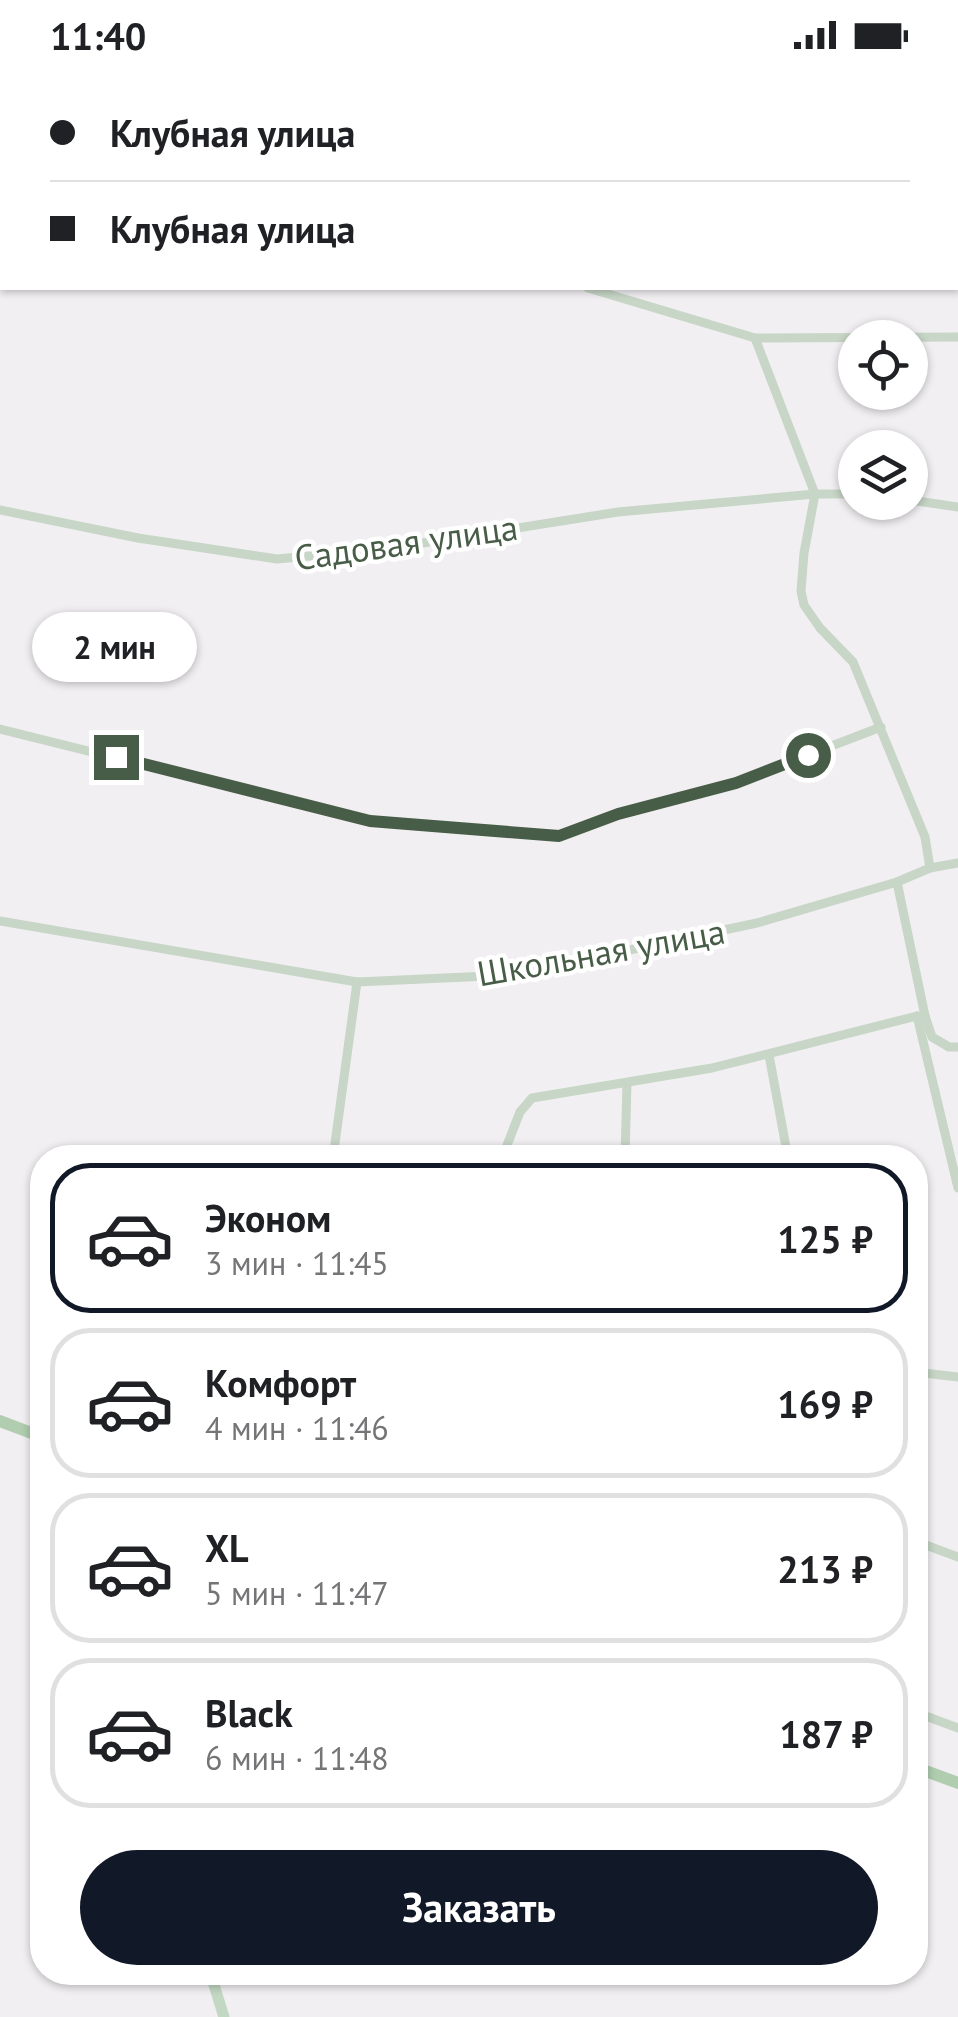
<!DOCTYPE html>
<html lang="ru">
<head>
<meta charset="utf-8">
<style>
  :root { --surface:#fff; --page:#f6f6f6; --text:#202124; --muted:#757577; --line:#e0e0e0; --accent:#111827 }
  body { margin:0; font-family:"PT Sans",sans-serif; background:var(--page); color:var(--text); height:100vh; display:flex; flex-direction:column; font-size:38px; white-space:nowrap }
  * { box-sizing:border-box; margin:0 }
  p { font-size:32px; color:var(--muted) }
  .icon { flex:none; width:55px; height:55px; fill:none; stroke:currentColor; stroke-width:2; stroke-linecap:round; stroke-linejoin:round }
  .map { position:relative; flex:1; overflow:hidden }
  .sheet { position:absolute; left:30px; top:1075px; width:898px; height:840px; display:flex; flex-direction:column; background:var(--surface); border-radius:40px; box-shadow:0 2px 8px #0004 }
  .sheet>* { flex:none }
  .hud { position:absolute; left:0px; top:0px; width:960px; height:220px; box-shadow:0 2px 8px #0004; display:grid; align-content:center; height:220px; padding:0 50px; background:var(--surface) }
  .controls { position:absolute; left:838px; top:250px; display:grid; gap:20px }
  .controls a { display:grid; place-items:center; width:90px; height:90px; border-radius:50%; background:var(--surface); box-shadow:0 2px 8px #0004; font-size:50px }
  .end { position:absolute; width:45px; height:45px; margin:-22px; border:12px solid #485d47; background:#fff; box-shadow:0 0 0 5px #fff }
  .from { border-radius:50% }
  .bubble { position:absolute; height:70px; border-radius:35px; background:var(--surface); box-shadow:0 2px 8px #0004; font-size:32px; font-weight:800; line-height:70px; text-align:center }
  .hud b { display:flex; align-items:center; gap:35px; height:95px; font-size:38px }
  .hud b+b { border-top:2px solid var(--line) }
  .hud i { width:25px; height:25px; background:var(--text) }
  ul { padding:18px 0 0; list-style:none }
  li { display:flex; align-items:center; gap:30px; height:150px; margin:0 20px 15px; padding:0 30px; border:5px solid var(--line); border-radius:40px }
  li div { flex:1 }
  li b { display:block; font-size:38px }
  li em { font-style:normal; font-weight:800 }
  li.active { border-color:var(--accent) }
  li>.icon { width:90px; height:90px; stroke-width:1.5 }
  .button { display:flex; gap:20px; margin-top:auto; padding:20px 50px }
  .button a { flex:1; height:115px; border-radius:60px; background:var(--accent); color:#fff; font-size:40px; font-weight:800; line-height:115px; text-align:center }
  .status { display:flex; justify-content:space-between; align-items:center; height:70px; padding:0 50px; background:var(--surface); direction:ltr }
  .status svg { height:28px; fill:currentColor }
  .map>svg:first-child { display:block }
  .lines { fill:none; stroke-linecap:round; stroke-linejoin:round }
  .river { stroke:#a9ec8c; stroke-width:15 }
  .street { stroke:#c7d6c6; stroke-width:9 }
  .secondary { stroke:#c2d8c2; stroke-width:11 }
  .primary { stroke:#b0ceaf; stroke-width:12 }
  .route { stroke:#485d47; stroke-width:12 }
  .labels { text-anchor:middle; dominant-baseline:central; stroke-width:9; stroke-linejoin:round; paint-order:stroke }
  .street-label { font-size:35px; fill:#485d47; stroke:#fff }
</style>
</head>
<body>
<div class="status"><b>11:40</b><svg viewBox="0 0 49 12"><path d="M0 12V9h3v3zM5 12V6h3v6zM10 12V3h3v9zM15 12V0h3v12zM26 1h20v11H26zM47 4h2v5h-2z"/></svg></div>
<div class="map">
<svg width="958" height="1947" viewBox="0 0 958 1947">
  <rect width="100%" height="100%" fill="#f1eff2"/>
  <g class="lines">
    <g class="river">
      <path d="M304 0V2"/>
      <path d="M542 2H568"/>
      <path d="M642 2H648"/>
      <path d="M958 64V65"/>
    </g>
    <g class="street">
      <path d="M736 0 739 2"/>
      <path d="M825 2 826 0"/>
      <path d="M0 135 2 136"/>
      <path d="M588 218 755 268 958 267"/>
      <path d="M755 268 815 424 804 483 801 521 804 535 820 558 853 592 925 767 930 798"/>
      <path d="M910 430 958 437"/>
      <path d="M0 440 138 468 277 489 385 479 618 442 815 424H855"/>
      <path d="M0 659 369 751 559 765 618 744 735 713 881 657"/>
      <path d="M897 812 925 946"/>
      <path d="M0 851 357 912 511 905 757 853 897 812 930 798 958 793"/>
      <path d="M917 946 958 1118"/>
      <path d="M920 946H925L932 967 949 977H958"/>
      <path d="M769 985 788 1088"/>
      <path d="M333 1088 357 912"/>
      <path d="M502 1088 520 1042 532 1028 712 998 917 946"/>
      <path d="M625 1088 627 1013"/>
      <path d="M915 1302 958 1307"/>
      <path d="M915 1471 958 1487"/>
      <path d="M915 1642 958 1658"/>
    </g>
    <path class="secondary" d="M210 1902 224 1947"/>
    <g class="primary">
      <path d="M0 1351 42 1367"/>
      <path d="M915 1697 958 1713"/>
    </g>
  </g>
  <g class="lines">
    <path class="route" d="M116 687 370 751 559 766 618 744 736 713 808 685"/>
  </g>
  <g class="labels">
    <g class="street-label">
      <text transform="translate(406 472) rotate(-8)">Садовая улица</text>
      <text transform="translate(601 882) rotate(-10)">Школьная улица</text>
    </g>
  </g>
</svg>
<div class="controls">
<a><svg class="icon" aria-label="locate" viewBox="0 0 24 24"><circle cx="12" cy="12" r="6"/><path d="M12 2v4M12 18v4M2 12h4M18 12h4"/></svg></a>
<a><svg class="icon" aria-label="layers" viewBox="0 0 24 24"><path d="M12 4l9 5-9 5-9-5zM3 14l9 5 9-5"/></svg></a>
</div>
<i class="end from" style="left:808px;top:685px"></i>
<i class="end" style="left:116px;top:687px"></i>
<div class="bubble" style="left:32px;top:542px;width:165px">2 мин</div>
<div class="hud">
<b><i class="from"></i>Клубная улица</b>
<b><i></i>Клубная улица</b>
</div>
<section class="sheet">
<ul>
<li class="active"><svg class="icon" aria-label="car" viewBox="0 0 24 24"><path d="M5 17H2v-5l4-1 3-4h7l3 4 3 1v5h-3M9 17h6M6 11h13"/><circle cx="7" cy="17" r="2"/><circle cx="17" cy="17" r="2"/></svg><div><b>Эконом</b><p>3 мин · 11:45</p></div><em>125 ₽</em></li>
<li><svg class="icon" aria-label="car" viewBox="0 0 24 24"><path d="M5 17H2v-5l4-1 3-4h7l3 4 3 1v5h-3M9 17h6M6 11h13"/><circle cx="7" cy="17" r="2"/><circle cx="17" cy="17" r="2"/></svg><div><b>Комфорт</b><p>4 мин · 11:46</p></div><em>169 ₽</em></li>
<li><svg class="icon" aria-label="car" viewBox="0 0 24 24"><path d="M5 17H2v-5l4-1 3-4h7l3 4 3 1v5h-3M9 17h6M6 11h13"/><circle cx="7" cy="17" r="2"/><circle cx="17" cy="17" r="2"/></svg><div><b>XL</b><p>5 мин · 11:47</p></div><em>213 ₽</em></li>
<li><svg class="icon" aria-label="car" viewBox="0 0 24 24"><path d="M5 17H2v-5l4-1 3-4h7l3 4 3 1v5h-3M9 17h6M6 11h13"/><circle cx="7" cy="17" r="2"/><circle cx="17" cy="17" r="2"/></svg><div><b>Black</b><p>6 мин · 11:48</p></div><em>187 ₽</em></li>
</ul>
<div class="button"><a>Заказать</a></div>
</section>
</div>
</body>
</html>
